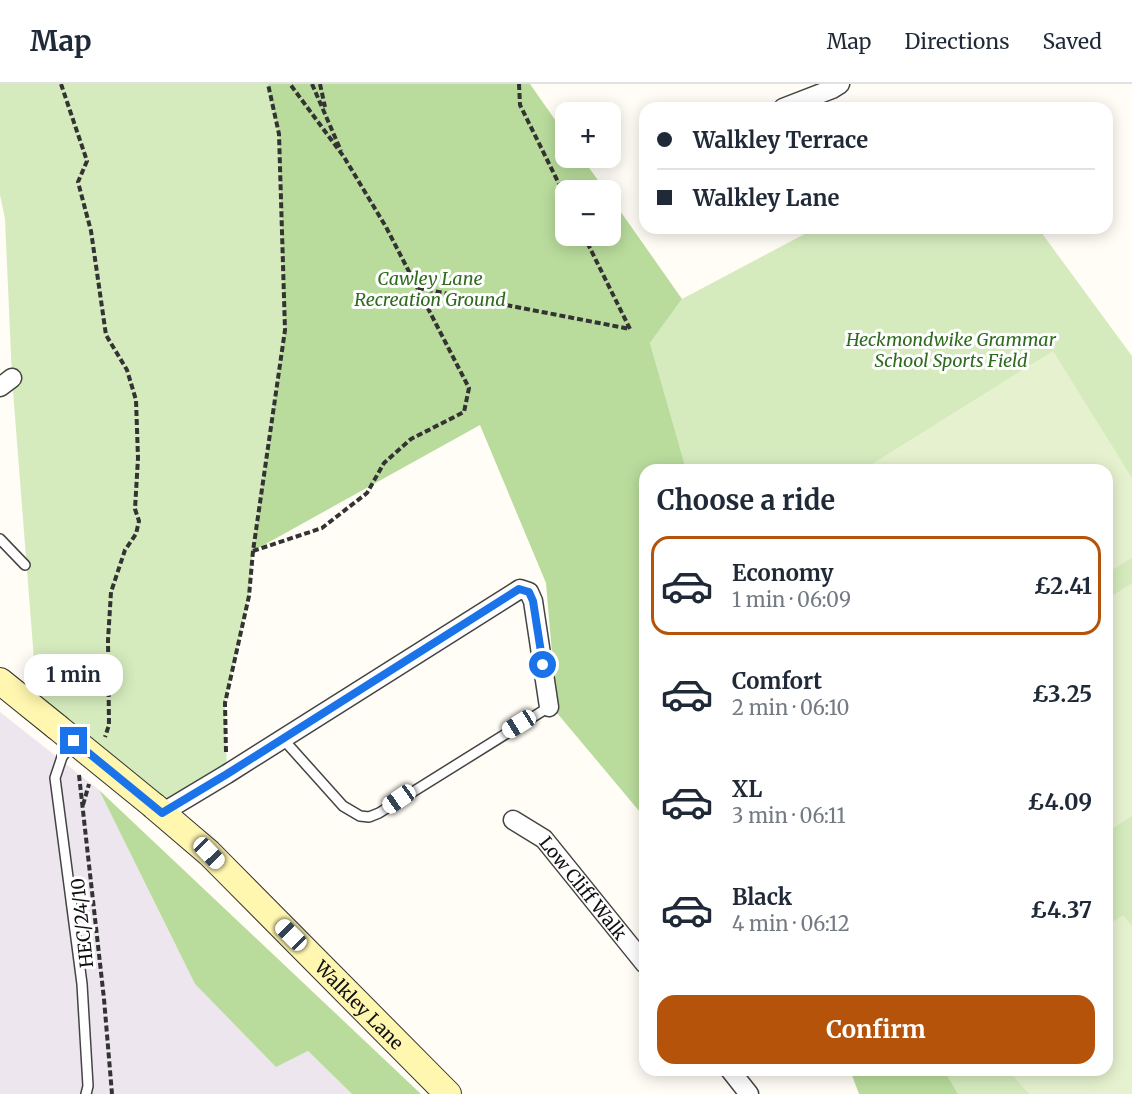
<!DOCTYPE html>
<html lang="en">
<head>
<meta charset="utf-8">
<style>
  :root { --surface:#fff; --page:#f6f6f7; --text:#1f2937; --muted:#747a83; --line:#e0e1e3; --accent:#b45309 }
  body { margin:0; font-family:Merriweather,serif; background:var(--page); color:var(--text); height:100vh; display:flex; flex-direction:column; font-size:22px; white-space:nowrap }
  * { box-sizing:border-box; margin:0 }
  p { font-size:20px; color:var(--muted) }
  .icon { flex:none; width:33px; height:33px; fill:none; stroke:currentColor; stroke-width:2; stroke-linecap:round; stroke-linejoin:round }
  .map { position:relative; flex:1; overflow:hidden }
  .side { position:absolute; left:639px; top:380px; width:474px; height:612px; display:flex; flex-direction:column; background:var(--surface); border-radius:18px; box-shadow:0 3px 15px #0003 }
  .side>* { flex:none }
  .top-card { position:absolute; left:639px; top:18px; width:474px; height:132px; border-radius:18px; box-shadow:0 3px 15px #0003; display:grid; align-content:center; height:132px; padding:0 18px; background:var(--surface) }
  .controls { position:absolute; left:555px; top:18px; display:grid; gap:12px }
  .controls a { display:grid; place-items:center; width:66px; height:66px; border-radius:12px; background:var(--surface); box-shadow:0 3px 15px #0003; font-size:30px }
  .end { position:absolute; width:27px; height:27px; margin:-14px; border:8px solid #1a73e8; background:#fff; box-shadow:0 0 0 3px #fff }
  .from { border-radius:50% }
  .bubble { position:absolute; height:42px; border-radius:18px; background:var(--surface); box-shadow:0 3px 15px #0003; font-size:20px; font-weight:700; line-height:42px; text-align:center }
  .car { position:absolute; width:18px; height:36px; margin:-18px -9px; border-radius:8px; box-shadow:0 0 4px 2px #0007; background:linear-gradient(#fff 24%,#345 0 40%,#fff 0 76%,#345 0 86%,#fff 0) }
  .top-card b { display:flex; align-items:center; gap:21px; height:57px; font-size:22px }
  .top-card b+b { border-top:2px solid var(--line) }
  .top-card i { width:15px; height:15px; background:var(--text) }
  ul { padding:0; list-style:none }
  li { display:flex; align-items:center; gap:18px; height:99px; margin:0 12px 9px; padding:0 6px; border:3px solid transparent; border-radius:18px }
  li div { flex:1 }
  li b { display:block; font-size:22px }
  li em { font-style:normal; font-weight:700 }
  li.current { border-color:var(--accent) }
  li>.icon { width:54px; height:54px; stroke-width:1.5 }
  h2 { padding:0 18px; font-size:27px; line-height:72px }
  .button { display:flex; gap:12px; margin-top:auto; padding:12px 18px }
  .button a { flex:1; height:69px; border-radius:18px; background:var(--accent); color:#fff; font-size:24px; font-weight:700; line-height:69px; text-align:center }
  header { display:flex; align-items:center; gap:36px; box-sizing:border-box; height:84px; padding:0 30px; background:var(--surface); border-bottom:2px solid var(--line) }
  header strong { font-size:28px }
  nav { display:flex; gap:33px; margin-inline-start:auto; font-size:21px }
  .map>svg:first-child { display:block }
  .industrial { fill:#eee6ef }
  .green { fill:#d5ebbd }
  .forest { fill:#b9dc9c }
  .pitch { fill:#e6f2cf }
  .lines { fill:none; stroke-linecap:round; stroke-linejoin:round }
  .lane-casing { stroke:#444; stroke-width:12 }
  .street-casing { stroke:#444; stroke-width:21 }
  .secondary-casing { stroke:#333; stroke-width:28 }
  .path { stroke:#333; stroke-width:4; stroke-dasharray:6 3; stroke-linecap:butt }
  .lane { stroke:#fff; stroke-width:9 }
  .street { stroke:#fff; stroke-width:18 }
  .secondary { stroke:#fff6b0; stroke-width:26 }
  .secondary-bridge-casing { stroke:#333; stroke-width:28; stroke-linecap:butt }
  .secondary-bridge { stroke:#fff6b0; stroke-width:26 }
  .route { stroke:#1a73e8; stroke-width:8 }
  .labels { text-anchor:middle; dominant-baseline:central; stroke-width:6; stroke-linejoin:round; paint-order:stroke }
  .park-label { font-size:18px; font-style:italic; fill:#2f6b1f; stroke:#fff }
  .street-label { font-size:18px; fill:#111; stroke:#fff }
</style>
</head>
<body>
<header>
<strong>Map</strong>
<nav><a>Map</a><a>Directions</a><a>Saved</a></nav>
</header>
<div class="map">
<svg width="1132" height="1010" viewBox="0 0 1132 1010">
  <rect width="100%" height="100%" fill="#fffdf5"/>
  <path class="industrial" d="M0 628 99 706 195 900 276 982 308 967 352 1010H0Z"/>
  <g class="green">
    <path d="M0 0H268L279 50 285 246 253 467 249 512 225 619 227 690 162 729 38 627 12 294 5 135 0 111Z"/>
    <path d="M816 144H1038L1132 272V1010H958L944 986H1107V386L686 385 650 259 682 215Z"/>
  </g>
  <g class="forest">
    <path d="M268 0H530L565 50 566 74H582L605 106H566V152H610L611 114 682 215 650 259 686 385 645 386V734L557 629 546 499 480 341 253 467 285 246 279 50Z"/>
    <path d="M99 706 421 1010H352L308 967 276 983 195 900Z"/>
    <path d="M850 986H944L958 1010H859Z"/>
  </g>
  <g class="pitch">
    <path d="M1053 267 1132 394V474L1107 489V386L864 385Z"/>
    <path d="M1132 499V732L1107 748V515Z"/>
    <path d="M1123 831 1132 842V1010H1029L1008 986H1107V842Z"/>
  </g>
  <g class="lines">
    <g class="lane-casing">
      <g id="lane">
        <path d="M0 455 25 481"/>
        <path d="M283 655 343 722 360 732 369 733 379 729 549 623"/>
        <path d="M73 659 62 673 55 694 82 900 88 1002 86 1010"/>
      </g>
    </g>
    <g class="street-casing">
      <g id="street">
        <path d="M783 24 832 5 840 0"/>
        <path d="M0 303 12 294"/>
        <path d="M162 729 227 690 520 505 529 508 533 517 549 623"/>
        <path id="s1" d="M513 736 544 755 645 880"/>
        <path d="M730 986 749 1010"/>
      </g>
    </g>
    <g class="secondary-casing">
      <g id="secondary">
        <path d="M0 597 57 643"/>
        <path id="s2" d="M154 722 209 769 448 1010"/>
      </g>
    </g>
    <g class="path">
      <path d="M61 0 87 77 78 98 91 147 106 251 127 286 136 316 138 374 135 425 139 437 136 450 125 466 111 508 108 556 109 641 105 653"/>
      <path d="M312 0 341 67"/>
      <path d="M320 0 325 23"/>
      <path d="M519 0 520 21 566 114"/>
      <path d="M418 204 630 245 584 152"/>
      <path d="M253 467 322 444 367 409 384 379 411 355 464 328 469 304 386 143 344 73 290 0"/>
      <path d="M226 668 225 619 249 512 253 467 285 246 279 50 268 0"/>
      <path d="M79 691 104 915 112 1010"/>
      <path d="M83 721 89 700"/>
    </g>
    <use href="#lane" class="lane"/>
    <use href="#street" class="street"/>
    <use href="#secondary" class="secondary"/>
    <g class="secondary-bridge-casing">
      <path id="secondary-bridge" d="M57 643 154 722"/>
    </g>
    <use href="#secondary-bridge" class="secondary-bridge"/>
  </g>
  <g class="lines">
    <path class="route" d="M74 657 162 729 227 690 519 505 529 508 533 517 543 581"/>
  </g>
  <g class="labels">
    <g class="park-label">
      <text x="430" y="194">Cawley Lane<tspan x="430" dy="21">Recreation Ground</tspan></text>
      <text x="951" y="255">Heckmondwike Grammar<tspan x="951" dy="21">School Sports Field</tspan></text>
    </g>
    <g class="street-label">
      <text stroke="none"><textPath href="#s1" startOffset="99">Low Cliff Walk</textPath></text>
      <text transform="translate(82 839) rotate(-96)">HEC/24/10</text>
      <text stroke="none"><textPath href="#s2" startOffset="286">Walkley Lane</textPath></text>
    </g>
  </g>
</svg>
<div class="controls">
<a>+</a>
<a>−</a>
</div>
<i class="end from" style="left:543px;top:581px"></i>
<i class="end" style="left:74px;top:657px"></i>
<div class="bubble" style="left:24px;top:570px;width:99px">1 min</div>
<i class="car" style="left:519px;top:640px;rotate:238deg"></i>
<i class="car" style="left:399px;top:715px;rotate:235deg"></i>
<i class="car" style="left:209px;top:769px;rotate:136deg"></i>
<i class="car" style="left:291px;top:851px;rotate:315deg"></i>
<div class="top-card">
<b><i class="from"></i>Walkley Terrace</b>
<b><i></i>Walkley Lane</b>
</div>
<section class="side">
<h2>Choose a ride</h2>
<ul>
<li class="current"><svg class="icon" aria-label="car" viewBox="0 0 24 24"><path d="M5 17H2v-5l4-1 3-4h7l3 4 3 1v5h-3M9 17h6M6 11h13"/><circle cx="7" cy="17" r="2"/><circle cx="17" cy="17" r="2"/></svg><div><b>Economy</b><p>1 min · 06:09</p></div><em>£2.41</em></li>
<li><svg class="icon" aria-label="car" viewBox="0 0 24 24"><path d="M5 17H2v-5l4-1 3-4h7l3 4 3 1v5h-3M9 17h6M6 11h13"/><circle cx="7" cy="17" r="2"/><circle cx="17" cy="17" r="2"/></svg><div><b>Comfort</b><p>2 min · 06:10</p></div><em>£3.25</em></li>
<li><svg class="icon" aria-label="car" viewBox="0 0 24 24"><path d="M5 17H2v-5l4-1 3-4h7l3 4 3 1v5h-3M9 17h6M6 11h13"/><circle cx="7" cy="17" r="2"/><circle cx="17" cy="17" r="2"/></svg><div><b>XL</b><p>3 min · 06:11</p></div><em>£4.09</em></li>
<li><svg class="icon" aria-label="car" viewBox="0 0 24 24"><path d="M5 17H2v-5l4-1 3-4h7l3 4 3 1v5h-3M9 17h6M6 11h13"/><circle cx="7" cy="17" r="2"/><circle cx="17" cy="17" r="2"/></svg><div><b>Black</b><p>4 min · 06:12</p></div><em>£4.37</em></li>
</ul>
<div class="button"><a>Confirm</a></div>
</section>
</div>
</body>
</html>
